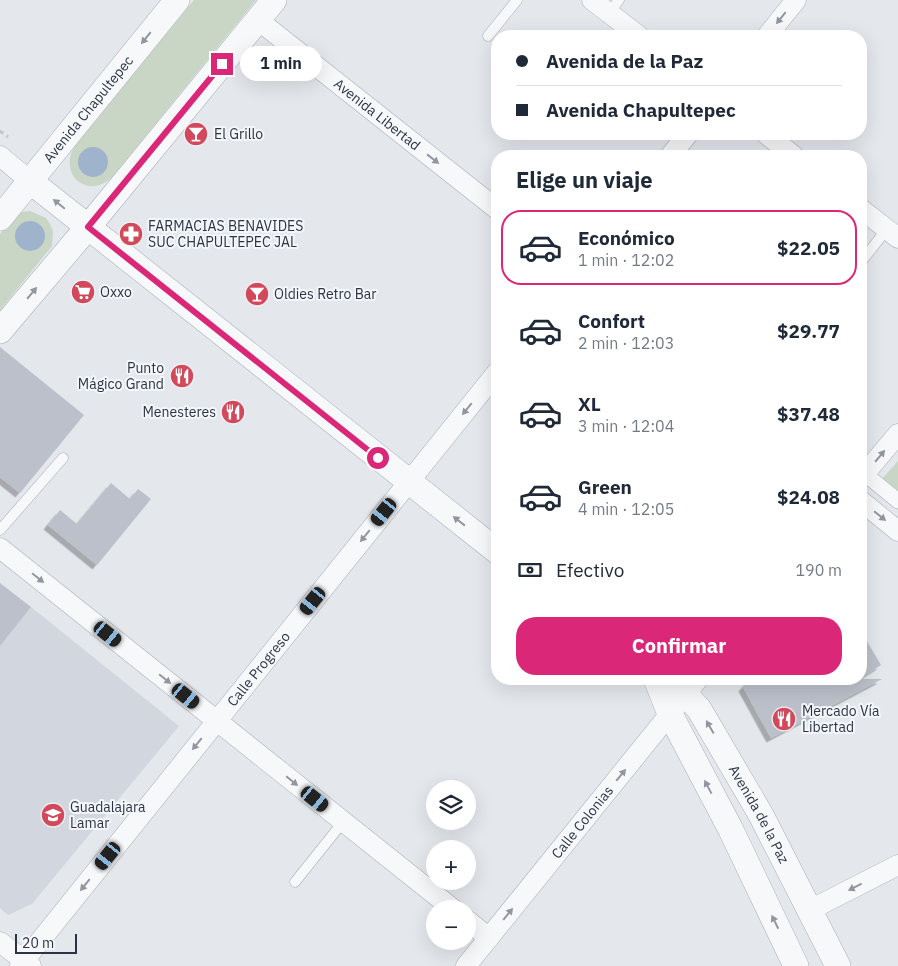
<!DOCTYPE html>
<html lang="es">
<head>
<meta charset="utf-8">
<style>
  :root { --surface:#fff; --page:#f6f6f7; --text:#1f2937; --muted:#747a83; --line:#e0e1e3; --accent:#db2777 }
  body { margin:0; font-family:"IBM Plex Sans",sans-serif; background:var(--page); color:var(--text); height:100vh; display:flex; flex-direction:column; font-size:19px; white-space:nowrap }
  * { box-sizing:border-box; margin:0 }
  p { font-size:16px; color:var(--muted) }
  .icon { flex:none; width:28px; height:28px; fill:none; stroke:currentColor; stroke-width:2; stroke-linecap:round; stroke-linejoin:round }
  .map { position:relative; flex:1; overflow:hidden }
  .drawer { position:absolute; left:491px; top:150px; width:376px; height:535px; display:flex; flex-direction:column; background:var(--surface); border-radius:20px; box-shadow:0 5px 20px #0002 }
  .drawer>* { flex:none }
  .guide { position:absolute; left:491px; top:30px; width:376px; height:110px; border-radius:20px; box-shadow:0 5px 20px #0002; display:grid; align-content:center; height:110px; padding:0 25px; background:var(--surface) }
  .controls { position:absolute; left:426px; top:780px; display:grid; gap:10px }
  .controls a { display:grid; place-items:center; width:50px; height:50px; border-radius:50%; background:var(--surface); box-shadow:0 5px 20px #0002; font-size:25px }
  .scale { position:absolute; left:15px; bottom:12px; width:62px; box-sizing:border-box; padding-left:5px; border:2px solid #2b3445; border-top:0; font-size:14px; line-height:18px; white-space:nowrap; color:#2b3445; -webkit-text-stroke:4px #f4f6f9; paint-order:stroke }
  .end { position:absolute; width:22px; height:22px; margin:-11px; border:6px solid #db2777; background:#fff; box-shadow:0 0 0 2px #fff }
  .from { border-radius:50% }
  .bubble { position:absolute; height:35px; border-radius:18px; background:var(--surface); box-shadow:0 5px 20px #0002; font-size:16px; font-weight:800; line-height:35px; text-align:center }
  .car { position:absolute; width:15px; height:30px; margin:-15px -8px; border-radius:6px; box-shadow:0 0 4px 1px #0007; background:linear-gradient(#222 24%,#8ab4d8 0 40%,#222 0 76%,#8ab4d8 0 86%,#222 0) }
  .guide b { display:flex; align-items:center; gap:18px; height:48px; font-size:19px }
  .guide b+b { border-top:1px solid var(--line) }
  .guide i { width:12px; height:12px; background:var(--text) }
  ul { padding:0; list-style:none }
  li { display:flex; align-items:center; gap:15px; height:75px; margin:0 10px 8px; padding:0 15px; border:2px solid transparent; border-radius:20px }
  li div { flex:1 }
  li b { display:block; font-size:19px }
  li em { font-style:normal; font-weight:800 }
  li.current { border-color:var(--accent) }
  li>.icon { width:45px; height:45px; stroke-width:1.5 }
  h2 { padding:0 25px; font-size:22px; line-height:60px }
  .pay { display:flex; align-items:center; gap:12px; height:55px; padding:0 25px; font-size:19px }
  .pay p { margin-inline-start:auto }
  .cta { display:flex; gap:10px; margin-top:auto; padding:10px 25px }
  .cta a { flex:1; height:58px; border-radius:20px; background:var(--accent); color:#fff; font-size:20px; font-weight:800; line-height:58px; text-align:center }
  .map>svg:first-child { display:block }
  .built { fill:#d2d6de }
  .green { fill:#c9d6c5 }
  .water { fill:#9fb4cc }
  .building { fill:#bbc0ca; filter:url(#shadow) }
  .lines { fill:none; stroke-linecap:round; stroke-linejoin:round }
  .service-casing { stroke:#a9aeb7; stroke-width:11 }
  .pedestrian-casing { stroke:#a9aeb7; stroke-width:16 }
  .minor-casing { stroke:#a9aeb7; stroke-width:21 }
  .tertiary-casing { stroke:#a9aeb7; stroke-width:26 }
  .path { stroke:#c2c5cb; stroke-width:3; stroke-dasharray:4 4; stroke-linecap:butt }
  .service { stroke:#f7f8fa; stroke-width:10 }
  .pedestrian { stroke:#f7f8fa; stroke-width:15 }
  .minor { stroke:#f7f8fa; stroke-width:20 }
  .tertiary { stroke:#f7f8fa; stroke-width:25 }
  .oneway { fill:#9196a0 }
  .route { stroke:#db2777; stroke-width:6 }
  .labels { text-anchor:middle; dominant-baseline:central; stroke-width:4; stroke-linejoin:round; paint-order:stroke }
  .street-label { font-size:14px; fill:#2b3445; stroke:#f4f6f9 }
  .poi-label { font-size:14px; fill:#2b3445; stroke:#f4f6f9; text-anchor:start }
</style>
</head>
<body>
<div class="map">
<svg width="898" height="966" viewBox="0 0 898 966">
  <defs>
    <filter id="shadow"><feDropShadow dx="-4.5" dy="4.5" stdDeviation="0" flood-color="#0004"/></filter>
  </defs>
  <rect width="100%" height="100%" fill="#e4e7ec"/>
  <path class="built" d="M31 607 179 726 32 904 8 915 0 908V646Z"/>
  <g class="green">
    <path d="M194 0H256L112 177C89 200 58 176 74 147Z"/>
    <path d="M30 211 46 218 50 224 53 231 52 246 0 310V234L15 216 22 212Z"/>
    <path d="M898 461V510L873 489Z"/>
  </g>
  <g class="water">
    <circle cx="93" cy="162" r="15"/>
    <circle cx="30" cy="236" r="15"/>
  </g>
  <g class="building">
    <path d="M0 347 84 415 20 493 0 477Z"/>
    <path d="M111 483 130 499 138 489 151 499 97 565 48 525 60 510 77 524Z"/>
    <path d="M0 583 31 607 0 646Z"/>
    <path d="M861 631 881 665 861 678Z"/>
    <path d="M750 679H882L771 738 743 687Z"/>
  </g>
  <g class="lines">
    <g class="service-casing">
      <g id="service">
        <path d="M609 13 619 0"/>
        <path d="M488 36 517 0"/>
        <path d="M861 262 887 229"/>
        <path d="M0 530 63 458"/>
        <path d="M295 882 343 822"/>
      </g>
    </g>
    <g class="pedestrian-casing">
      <path id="pedestrian" d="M865 474 898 501"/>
    </g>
    <g class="minor-casing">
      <g id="minor">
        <path d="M592 0 639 36"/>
        <path id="s1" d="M258 20 498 210"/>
        <path d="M767 36 796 0"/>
        <path d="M766 134 794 156"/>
        <path d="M0 156 30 181"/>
        <path d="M670 156 688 134"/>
        <path d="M861 209 898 238"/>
        <path d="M861 478 898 434"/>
        <path d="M861 501 898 531"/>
        <path d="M0 548 453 909"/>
        <path d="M810 910 898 865"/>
        <path d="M468 921 489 938"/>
        <path d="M0 942 31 966"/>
        <path id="s2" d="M20 966 498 371"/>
        <path id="s3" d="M466 966 698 679"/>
      </g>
    </g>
    <g class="tertiary-casing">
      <g id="tertiary">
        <path d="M30 181 498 552"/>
        <path id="s4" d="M0 218 177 0"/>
        <path d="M0 331 88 227 274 0"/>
        <path d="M656 679 670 714 731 830 796 966"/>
        <path id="s5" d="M661 679 685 694 699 709 761 815 838 966"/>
      </g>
    </g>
    <path class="path" d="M0 131 8 137"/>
    <use href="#service" class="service"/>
    <use href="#pedestrian" class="pedestrian"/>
    <use href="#minor" class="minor"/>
    <use href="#tertiary" class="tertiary"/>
  </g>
  <defs><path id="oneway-solid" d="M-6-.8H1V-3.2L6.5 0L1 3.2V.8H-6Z" transform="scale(1.25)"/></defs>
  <g class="oneway">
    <use href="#oneway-solid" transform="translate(781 18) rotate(129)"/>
    <use href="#oneway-solid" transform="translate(146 38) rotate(129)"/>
    <use href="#oneway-solid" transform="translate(433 159) rotate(38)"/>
    <use href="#oneway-solid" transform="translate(59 204) rotate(-141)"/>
    <use href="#oneway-solid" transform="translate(32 293) rotate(-50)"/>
    <use href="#oneway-solid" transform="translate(467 409) rotate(129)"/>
    <use href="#oneway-solid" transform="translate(880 456) rotate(-50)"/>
    <use href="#oneway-solid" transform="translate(880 516) rotate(39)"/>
    <use href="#oneway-solid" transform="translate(459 521) rotate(-142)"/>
    <use href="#oneway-solid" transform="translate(365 536) rotate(129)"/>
    <use href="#oneway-solid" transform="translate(38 578) rotate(39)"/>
    <use href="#oneway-solid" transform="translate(165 679) rotate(39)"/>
    <use href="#oneway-solid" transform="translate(710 727) rotate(-120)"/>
    <use href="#oneway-solid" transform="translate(197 744) rotate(129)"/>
    <use href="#oneway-solid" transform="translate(621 775) rotate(-51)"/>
    <use href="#oneway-solid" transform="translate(292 781) rotate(39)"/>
    <use href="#oneway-solid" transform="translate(708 787) rotate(-118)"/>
    <use href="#oneway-solid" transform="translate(85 885) rotate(129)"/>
    <use href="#oneway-solid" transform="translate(855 887) rotate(153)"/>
    <use href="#oneway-solid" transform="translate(508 914) rotate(-51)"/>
    <use href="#oneway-solid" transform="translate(775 922) rotate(-116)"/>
  </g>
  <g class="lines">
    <path class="route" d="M222 64 88 227 378 458"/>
  </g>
  <defs>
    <g id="bar-disc" transform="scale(1.25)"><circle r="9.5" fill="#d1495b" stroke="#f4f6f9"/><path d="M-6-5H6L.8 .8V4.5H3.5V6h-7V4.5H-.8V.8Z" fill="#fff"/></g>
    <g id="pharmacy-disc" transform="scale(1.25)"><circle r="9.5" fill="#d1495b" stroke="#f4f6f9"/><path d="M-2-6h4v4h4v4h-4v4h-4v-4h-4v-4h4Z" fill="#fff"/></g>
    <g id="supermarket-disc" transform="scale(1.25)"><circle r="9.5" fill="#d1495b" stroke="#f4f6f9"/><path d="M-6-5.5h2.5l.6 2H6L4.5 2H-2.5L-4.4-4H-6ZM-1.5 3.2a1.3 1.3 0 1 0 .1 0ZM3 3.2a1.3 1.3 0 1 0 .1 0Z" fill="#fff"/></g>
    <g id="restaurant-disc" transform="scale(1.25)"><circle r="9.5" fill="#d1495b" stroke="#f4f6f9"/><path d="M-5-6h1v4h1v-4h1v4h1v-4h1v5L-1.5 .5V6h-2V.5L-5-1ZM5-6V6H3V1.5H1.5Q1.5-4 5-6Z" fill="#fff"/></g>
    <g id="school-disc" transform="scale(1.25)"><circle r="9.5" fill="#d1495b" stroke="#f4f6f9"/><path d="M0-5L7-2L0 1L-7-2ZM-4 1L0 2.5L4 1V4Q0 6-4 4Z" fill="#fff"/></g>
  </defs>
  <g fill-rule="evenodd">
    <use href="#bar-disc" x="196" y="134"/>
    <use href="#pharmacy-disc" x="131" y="234"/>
    <use href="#supermarket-disc" x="83" y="292"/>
    <use href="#bar-disc" x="257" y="294"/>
    <use href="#restaurant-disc" x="182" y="376"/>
    <use href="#restaurant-disc" x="233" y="412"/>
    <use href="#restaurant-disc" x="784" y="719"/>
    <use href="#school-disc" x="53" y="815"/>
  </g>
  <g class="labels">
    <g class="street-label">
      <text stroke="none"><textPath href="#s4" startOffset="140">Avenida Chapultepec</textPath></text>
      <text stroke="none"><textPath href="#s1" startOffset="152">Avenida Libertad</textPath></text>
      <text stroke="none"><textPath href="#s2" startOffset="381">Calle Progreso</textPath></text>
      <text stroke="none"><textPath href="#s5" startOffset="170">Avenida de la Paz</textPath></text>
      <text stroke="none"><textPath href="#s3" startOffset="185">Calle Colonias</textPath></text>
    </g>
    <g class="poi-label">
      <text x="214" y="134">El Grillo</text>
      <text x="148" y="226">FARMACIAS BENAVIDES<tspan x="148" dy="16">SUC CHAPULTEPEC JAL</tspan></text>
      <text x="100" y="292">Oxxo</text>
      <text x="274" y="294">Oldies Retro Bar</text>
      <text x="164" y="368" text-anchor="end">Punto<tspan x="164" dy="16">Mágico Grand</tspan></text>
      <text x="216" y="412" text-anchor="end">Menesteres</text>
      <text x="802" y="711">Mercado Vía<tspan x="802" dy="16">Libertad</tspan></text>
      <text x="70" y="807">Guadalajara<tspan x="70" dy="16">Lamar</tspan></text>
    </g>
  </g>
</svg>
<div class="controls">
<a><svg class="icon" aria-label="layers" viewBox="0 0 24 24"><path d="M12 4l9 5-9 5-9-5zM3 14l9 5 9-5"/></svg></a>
<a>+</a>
<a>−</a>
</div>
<div class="scale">20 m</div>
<i class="end from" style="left:378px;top:458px"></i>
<i class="end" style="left:222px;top:64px"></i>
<div class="bubble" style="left:240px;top:46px;width:82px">1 min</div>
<i class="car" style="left:384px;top:512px;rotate:219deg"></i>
<i class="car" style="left:313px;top:601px;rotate:219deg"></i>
<i class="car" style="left:108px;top:634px;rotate:129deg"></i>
<i class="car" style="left:186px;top:696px;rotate:129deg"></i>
<i class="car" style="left:315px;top:799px;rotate:129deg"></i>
<i class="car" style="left:108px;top:856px;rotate:219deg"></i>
<div class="guide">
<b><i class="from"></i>Avenida de la Paz</b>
<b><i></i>Avenida Chapultepec</b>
</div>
<section class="drawer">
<h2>Elige un viaje</h2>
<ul>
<li class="current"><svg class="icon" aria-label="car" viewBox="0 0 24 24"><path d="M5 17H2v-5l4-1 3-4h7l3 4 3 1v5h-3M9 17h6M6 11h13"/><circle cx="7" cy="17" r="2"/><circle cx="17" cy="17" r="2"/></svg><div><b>Económico</b><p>1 min · 12:02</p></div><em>$22.05</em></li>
<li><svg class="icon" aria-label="car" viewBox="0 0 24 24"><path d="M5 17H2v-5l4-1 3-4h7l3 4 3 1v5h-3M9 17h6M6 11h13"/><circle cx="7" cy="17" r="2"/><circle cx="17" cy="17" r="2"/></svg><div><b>Confort</b><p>2 min · 12:03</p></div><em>$29.77</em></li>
<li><svg class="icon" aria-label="car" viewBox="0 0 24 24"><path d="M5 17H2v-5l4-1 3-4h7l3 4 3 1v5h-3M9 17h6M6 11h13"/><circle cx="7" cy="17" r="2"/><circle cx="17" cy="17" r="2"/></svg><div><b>XL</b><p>3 min · 12:04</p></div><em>$37.48</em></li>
<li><svg class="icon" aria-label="car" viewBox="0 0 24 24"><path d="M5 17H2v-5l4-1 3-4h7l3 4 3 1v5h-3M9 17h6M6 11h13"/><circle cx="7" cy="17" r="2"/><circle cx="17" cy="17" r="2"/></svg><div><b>Green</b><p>4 min · 12:05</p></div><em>$24.08</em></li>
</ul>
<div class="pay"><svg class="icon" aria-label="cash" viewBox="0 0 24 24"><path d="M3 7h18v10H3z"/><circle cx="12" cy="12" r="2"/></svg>Efectivo<p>190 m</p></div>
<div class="cta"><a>Confirmar</a></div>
</section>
</div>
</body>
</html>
